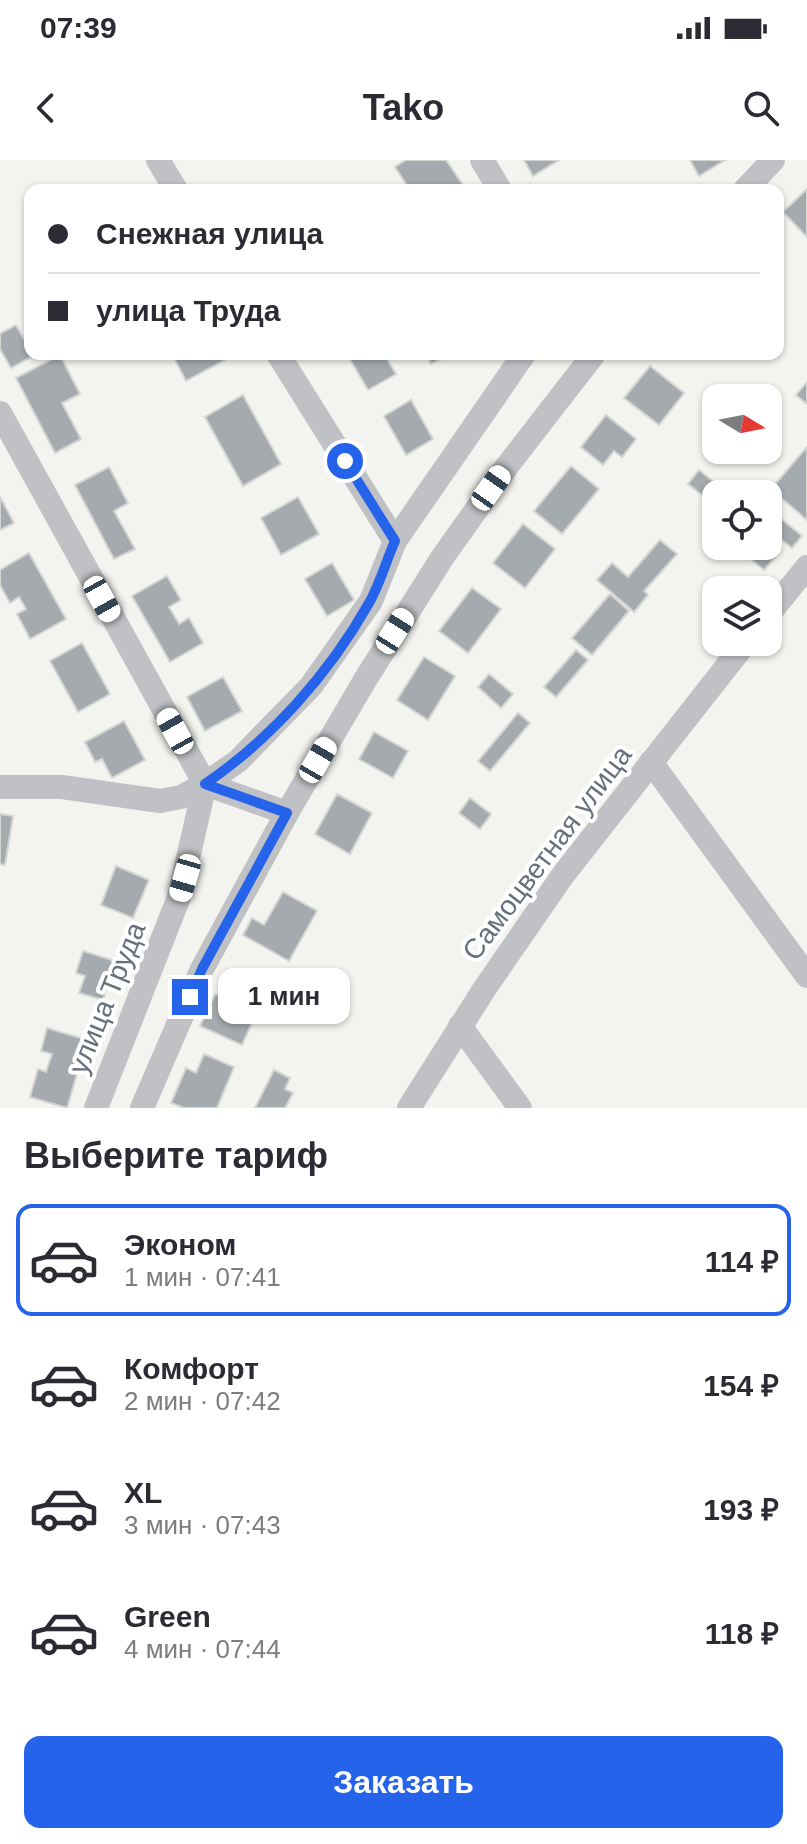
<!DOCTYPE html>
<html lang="ru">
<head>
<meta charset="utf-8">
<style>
  :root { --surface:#fff; --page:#f7f7f7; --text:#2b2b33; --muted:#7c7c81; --line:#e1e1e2; --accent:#2563eb }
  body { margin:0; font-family:Helvetica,sans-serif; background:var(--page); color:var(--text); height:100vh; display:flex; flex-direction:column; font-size:30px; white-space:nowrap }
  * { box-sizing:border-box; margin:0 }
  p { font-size:26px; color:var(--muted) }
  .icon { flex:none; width:44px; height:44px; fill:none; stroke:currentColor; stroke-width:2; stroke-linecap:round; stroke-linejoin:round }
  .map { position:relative; height:948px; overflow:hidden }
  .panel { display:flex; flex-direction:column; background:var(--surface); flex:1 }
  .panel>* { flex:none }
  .hud { position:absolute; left:24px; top:24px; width:760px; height:176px; border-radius:16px; box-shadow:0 2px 6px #0004; display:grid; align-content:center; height:176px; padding:0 24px; background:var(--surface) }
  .needle { width:52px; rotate:100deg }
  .buttons { position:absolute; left:702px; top:224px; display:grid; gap:16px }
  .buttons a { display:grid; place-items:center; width:80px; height:80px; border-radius:16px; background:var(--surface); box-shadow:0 2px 6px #0004; font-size:40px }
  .end { position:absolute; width:36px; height:36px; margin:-18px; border:10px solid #2563eb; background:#fff; box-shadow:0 0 0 4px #fff }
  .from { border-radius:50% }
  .bubble { position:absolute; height:56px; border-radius:16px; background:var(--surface); box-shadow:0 2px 6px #0004; font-size:26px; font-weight:700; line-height:56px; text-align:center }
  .car { position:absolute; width:24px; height:48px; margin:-24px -12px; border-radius:10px; box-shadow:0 0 6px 2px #0007; background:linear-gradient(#fff 24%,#345 0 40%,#fff 0 76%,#345 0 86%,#fff 0) }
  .hud b { display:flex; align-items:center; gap:28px; height:76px; font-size:30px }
  .hud b+b { border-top:2px solid var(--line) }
  .hud i { width:20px; height:20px; background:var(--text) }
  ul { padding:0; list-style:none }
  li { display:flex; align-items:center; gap:24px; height:112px; margin:0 16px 12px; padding:0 8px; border:4px solid transparent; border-radius:16px }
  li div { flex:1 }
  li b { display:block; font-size:30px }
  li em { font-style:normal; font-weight:700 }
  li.active { border-color:var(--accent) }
  li>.icon { width:72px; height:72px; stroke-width:1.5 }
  h2 { padding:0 24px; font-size:36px; line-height:96px }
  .cta { display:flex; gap:16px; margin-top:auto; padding:16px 24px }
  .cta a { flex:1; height:92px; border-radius:16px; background:var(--accent); color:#fff; font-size:32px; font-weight:700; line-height:92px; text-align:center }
  .status { display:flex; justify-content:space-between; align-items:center; height:56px; padding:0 40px; background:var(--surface); direction:ltr }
  .status svg { height:22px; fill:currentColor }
  header { display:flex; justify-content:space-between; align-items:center; height:104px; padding:0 24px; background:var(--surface); font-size:36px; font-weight:700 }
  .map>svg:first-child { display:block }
  .building { fill:#a5aaaf; stroke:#d4d4d3; stroke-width:2 }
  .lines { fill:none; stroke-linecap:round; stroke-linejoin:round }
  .minor { stroke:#bfc1c4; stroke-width:24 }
  .route { stroke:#2563eb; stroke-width:10 }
  .labels { text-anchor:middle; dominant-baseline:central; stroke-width:8; stroke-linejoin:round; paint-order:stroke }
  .street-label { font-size:28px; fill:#66707d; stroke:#fff }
</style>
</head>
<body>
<div class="status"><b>07:39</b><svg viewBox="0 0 49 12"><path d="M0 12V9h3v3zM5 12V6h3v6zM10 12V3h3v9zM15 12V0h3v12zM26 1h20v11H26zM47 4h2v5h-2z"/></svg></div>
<header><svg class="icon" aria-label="back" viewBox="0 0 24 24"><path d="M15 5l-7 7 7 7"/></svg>Tako<svg class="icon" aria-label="search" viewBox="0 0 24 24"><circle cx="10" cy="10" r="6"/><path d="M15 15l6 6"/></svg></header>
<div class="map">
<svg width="807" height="948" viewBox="0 0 807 948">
  <rect width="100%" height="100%" fill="#f3f3f0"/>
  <g class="building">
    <path d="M406 0H446L463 25 455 30H410L395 7Z"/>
    <path d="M524 0H559L533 16Z"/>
    <path d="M690 0H725L699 16Z"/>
    <path d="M807 29V77L783 52Z"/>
    <path d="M16 165 33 196 11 208 0 189V174Z"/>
    <path d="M172 194H221L225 200 186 221Z"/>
    <path d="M347 194H384L396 214 368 230Z"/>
    <path d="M426 194H450L431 204Z"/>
    <path d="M60 195 80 234 62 243 81 279 55 293 16 218Z"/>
    <path d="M650 206 684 233 659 265 624 238Z"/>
    <path d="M807 222V244L796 235Z"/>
    <path d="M243 235 281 304 243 326 205 257Z"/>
    <path d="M411 240 433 279 406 295 384 256Z"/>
    <path d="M606 255 636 279 622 297 614 291 603 305 581 287Z"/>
    <path d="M807 287V360L771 329Z"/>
    <path d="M571 306 599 329 562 374 534 351Z"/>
    <path d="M109 307 128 343 114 351 135 389 114 399 75 325Z"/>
    <path d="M699 310 729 334H716V346L688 324Z"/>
    <path d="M0 337 14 363 0 370Z"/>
    <path d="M298 337 319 374 281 395 261 358Z"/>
    <path d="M768 348 802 376 792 388 768 369Z"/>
    <path d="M523 364 555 389 525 428 493 403Z"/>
    <path d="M768 369 780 378 768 392 775 397 764 410 735 386H768Z"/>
    <path d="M660 380 677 394 644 431 648 435 634 452 597 420 612 403 628 417Z"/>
    <path d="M29 393 66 459 30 479 17 454 26 449 19 437 10 443 0 425V410Z"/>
    <path d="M332 403 354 440 327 456 305 419Z"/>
    <path d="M167 416 181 440 169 447 179 464 189 458 203 483 170 502 132 436Z"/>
    <path d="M472 428 501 449 468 493 439 471Z"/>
    <path d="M610 434 629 451 592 495 572 478Z"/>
    <path d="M82 483 110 534 78 552 50 501Z"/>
    <path d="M576 490 588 500 556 537 544 527Z"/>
    <path d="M424 497 455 516 428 560 397 540Z"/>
    <path d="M489 514 513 534 501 548 478 527Z"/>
    <path d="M223 517 242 551 205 571 187 537Z"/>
    <path d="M518 553 530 563 490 611 478 601Z"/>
    <path d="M124 561 145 600 112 618 102 599 95 602 85 582Z"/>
    <path d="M374 572 408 591 393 618 359 599Z"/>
    <path d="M337 634 372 653 350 694 315 674Z"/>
    <path d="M470 638 491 654 480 669 459 653Z"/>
    <path d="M0 654 13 656 5 705 0 704Z"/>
    <path d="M116 706 149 720 133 758 101 745Z"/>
    <path d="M283 732 317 751 289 801 243 775 252 758 264 765Z"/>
    <path d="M83 791 115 801 103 840 79 833 85 816 76 813Z"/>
    <path d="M239 829 262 840 242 885 200 866 215 834 232 842Z"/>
    <path d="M47 868 87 880 67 948 30 937 38 909 46 912 52 894 41 891Z"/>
    <path d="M204 894 234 907 217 948H184L171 943 186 908 196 913Z"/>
    <path d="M274 910 290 918 285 929 293 933 285 948H255Z"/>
  </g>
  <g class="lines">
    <g class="minor">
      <path d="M158 0 176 30"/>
      <path d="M482 0 500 30"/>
      <path d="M745 30 773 0"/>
      <path d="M278 194 395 381"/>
      <path d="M0 253 205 624 287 653"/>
      <path d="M768 455 807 407"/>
      <path d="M651 602 807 816"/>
      <path d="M0 627H62L160 641 181 637 205 624"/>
      <path d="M460 866 520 948"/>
      <path d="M96 948 179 737 205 624 238 601 311 526 371 441 395 381 524 194"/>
      <path d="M142 948 202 809 287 653 365 520 442 398 508 305 594 194"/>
      <path d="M409 948 485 828 563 715 746 482"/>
    </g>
  </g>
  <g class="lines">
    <path class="route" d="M190 837 202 809 287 653 205 624C271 579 329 514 369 443 380 424 386 401 395 381L345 301"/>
  </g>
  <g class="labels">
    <g class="street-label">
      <text transform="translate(547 693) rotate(-53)">Самоцветная улица</text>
      <text transform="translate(107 838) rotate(-68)">улица Труда</text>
    </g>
  </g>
</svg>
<div class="buttons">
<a><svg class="needle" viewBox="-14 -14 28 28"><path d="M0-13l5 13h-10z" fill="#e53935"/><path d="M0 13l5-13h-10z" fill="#7c7c81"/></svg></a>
<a><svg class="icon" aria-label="locate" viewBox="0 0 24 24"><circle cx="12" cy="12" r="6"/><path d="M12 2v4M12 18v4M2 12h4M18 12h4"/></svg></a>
<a><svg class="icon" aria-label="layers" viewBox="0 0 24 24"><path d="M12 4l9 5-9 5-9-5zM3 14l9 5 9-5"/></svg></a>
</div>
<i class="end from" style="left:345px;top:301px"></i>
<i class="end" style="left:190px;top:837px"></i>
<div class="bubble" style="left:218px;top:808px;width:132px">1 мин</div>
<i class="car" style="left:491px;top:328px;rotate:35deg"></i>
<i class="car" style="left:102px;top:439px;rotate:151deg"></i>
<i class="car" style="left:395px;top:471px;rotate:32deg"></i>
<i class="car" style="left:175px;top:571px;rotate:331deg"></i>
<i class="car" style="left:318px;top:600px;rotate:30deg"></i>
<i class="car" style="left:185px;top:718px;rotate:196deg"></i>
<div class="hud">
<b><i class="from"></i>Снежная улица</b>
<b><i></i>улица Труда</b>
</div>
</div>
<section class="panel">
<h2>Выберите тариф</h2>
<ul>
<li class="active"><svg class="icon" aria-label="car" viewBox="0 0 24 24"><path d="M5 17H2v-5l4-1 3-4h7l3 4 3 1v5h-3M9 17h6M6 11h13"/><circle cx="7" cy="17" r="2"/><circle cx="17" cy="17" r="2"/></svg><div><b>Эконом</b><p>1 мин · 07:41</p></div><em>114 ₽</em></li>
<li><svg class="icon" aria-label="car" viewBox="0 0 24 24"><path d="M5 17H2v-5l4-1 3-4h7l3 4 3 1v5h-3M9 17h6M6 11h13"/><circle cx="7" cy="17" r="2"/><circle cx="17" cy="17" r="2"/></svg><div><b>Комфорт</b><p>2 мин · 07:42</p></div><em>154 ₽</em></li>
<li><svg class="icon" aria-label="car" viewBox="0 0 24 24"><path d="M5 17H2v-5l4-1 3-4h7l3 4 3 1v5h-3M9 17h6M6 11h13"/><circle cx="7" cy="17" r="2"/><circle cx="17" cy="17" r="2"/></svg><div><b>XL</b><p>3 мин · 07:43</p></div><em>193 ₽</em></li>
<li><svg class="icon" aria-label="car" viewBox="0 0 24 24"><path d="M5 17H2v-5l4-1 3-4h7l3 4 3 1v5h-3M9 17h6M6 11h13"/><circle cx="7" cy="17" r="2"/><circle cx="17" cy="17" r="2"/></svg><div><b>Green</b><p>4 мин · 07:44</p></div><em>118 ₽</em></li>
</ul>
<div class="cta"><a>Заказать</a></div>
</section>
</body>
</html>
